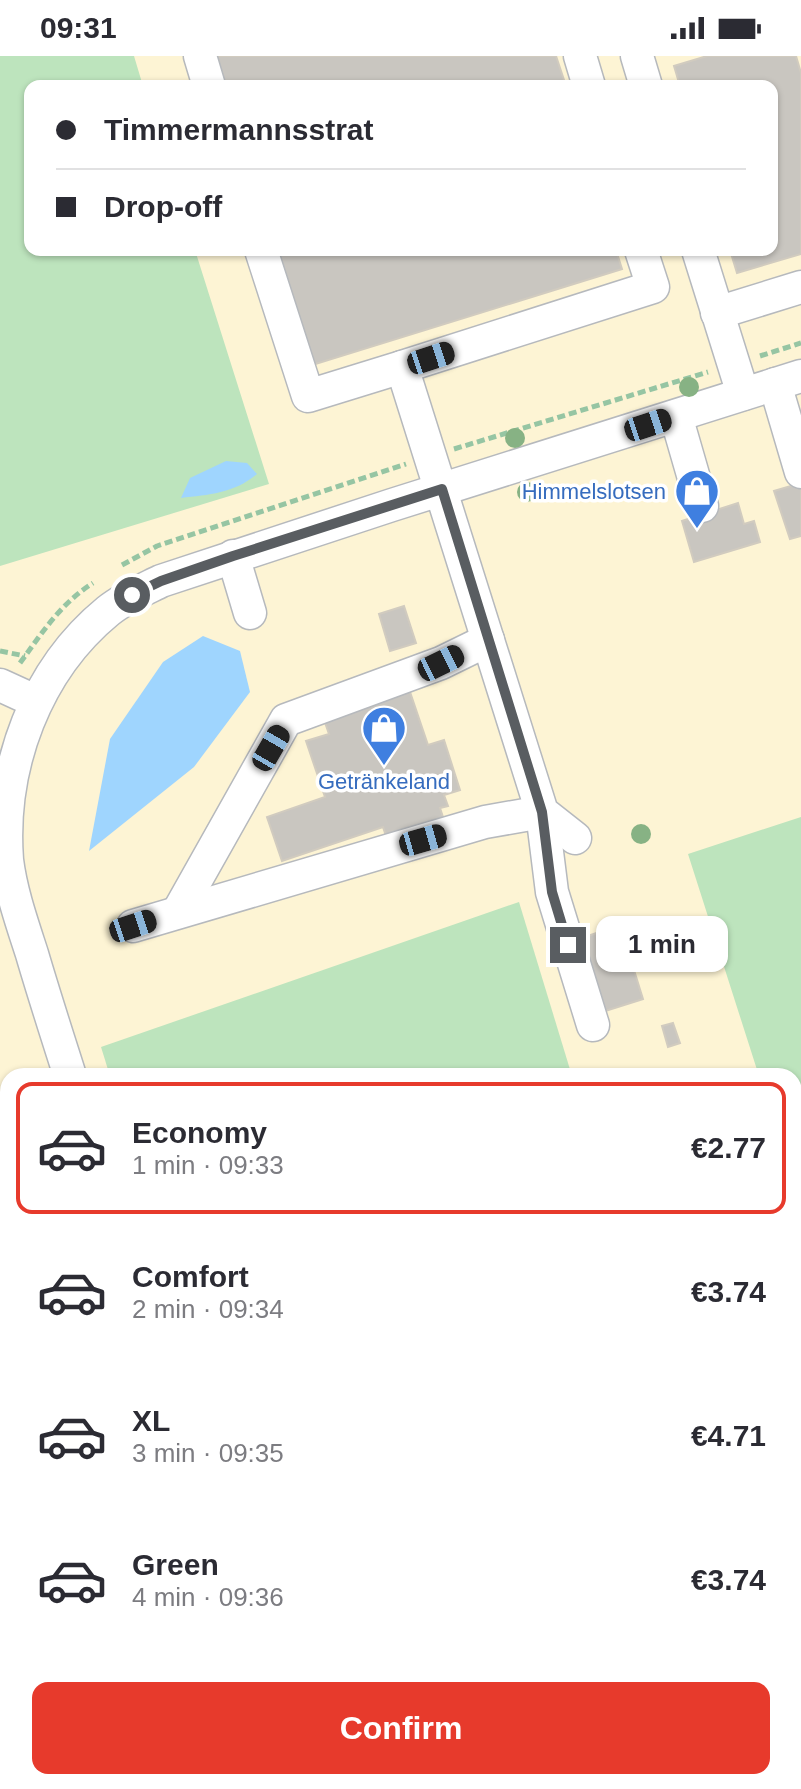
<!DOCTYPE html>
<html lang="en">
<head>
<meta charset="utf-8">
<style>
  :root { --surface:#fff; --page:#f2f2f3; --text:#2b2b33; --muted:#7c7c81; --line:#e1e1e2; --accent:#e73a2c }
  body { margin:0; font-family:Helvetica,sans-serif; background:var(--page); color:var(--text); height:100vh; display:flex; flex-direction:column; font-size:30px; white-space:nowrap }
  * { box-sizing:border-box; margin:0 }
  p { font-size:26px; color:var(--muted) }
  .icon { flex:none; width:44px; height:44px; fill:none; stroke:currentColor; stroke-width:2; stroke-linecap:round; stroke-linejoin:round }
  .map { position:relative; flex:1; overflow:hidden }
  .drawer { position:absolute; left:0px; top:1012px; width:802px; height:722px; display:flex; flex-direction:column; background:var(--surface); border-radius:24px 24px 0 0; box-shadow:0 2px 6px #0004 }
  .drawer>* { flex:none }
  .top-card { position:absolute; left:24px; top:24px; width:754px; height:176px; border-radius:16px; box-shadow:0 2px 6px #0004; display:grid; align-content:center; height:176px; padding:0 32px; background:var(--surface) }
  .end { position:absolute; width:36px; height:36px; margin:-18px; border:10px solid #595d61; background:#fff; box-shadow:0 0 0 4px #fff }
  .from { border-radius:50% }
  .bubble { position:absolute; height:56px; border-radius:16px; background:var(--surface); box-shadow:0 2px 6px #0004; font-size:26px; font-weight:800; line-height:56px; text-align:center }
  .car { position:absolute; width:24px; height:48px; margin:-24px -12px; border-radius:10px; box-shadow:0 0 6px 2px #0007; background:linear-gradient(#222 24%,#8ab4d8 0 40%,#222 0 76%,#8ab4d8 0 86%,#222 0) }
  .top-card b { display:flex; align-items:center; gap:28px; height:76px; font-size:30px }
  .top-card b+b { border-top:2px solid var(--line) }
  .top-card i { width:20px; height:20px; background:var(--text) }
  ul { padding:14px 0 0; list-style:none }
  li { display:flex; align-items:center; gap:24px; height:132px; margin:0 16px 12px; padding:0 16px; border:4px solid transparent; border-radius:16px }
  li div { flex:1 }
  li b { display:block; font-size:30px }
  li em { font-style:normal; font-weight:800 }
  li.current { border-color:var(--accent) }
  li>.icon { width:72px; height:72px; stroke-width:1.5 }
  .cta { display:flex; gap:16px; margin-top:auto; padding:16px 32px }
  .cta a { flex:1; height:92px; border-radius:16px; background:var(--accent); color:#fff; font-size:32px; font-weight:800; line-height:92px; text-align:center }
  .status { display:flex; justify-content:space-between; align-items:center; height:56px; padding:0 40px; background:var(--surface); direction:ltr }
  .status svg { height:22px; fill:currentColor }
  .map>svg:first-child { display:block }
  .commercial { fill:#fdf4d4; fill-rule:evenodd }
  .green { fill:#bde4bd }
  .water { fill:#9fd5fe }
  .building { fill:#c9c6c0; stroke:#d1cbbf; stroke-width:2 }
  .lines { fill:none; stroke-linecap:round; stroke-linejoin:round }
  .minor-casing { stroke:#b6b9bd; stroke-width:35 }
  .path { stroke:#96c5a3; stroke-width:5; stroke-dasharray:8 4; stroke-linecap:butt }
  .minor { stroke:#fff; stroke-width:32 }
  .rail { stroke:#b2b3b3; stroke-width:6; stroke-dasharray:2 10; stroke-linecap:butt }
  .tree { fill:#87b284 }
  .route { stroke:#595d61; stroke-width:10 }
  .labels { text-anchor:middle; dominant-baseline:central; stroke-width:7; stroke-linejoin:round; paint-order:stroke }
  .shop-label { font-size:22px; fill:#366cbe; stroke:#fff; text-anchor:end }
</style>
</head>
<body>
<div class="status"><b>09:31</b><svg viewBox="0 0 49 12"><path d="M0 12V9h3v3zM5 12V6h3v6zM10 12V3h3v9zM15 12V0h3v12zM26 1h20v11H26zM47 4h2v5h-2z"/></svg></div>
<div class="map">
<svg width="801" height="1733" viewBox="0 0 801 1733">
  <rect width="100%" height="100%" fill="#eceae0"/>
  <path class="commercial" d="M0 0H801V1016L788 1020H8V1230L0 1229ZM30 30H772V194H30Z"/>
  <g class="green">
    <path d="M0 0H134L143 30H30V194H195L269 428 0 510Z"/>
    <path d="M801 761V1078L794 1081V1020H759L688 798Z"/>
    <path d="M519 846 572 1020H110L101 991Z"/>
    <path d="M801 1128V1378L794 1380V1131Z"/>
    <path d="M8 1681V1726H245L249 1733H0V1684Z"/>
    <path d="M338 1726H501L498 1733H339Z"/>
  </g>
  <g class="water">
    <path d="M226 405 247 407 257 418C235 437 209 439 181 442L190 422Z"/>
    <path d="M203 580 240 595 250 636 194 711 89 795 110 683 163 606Z"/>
  </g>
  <g class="building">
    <path d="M213 0H556L566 30H223Z"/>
    <path d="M707 0H796L801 17V198L737 217 730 194H772V30H680L674 10Z"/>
    <path d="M273 194H616L622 213 309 310Z"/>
    <path d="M801 427V480L790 483 774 435Z"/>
    <path d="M738 447 744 468 754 465 760 486 694 506 682 465Z"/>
    <path d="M404 550 416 587 390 595 379 558Z"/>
    <path d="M408 630 428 689 444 684 460 734 444 739 448 750 440 752 446 770 389 789 383 771 282 805 267 761 325 741 306 685 329 678 322 658Z"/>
    <path d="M620 869 643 943 599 957 576 884Z"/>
    <path d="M673 967 680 987 668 991 662 970Z"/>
    <path d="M801 1456V1506L794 1508V1459Z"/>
    <path d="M801 1506V1537L794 1539V1508Z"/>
    <path d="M8 1564V1613L3 1615 4 1620 0 1621V1567Z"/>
    <path d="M801 1639V1670L796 1671 794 1641Z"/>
    <path d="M8 1694V1726H51L53 1733H0V1696Z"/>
    <path d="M127 1726H186L188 1733H129Z"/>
    <path d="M416 1726H467V1731L414 1733Z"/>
    <path d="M551 1726H587L597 1730 595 1733H548Z"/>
  </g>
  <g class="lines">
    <g class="minor-casing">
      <g id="minor">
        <path d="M200 0 209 30"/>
        <path d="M580 0 589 30"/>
        <path d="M637 0 646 30"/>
        <path d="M261 194 308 340 402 311"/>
        <path d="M698 194 743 338"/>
        <path d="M717 257 801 231"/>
        <path d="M775 328 801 416"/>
        <path d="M676 360 702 450"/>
        <path d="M233 500 250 557"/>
        <path d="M0 629 35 645"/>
        <path d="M575 782 542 756 402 311 653 231 641 194"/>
        <path d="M178 856 286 664 441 607 488 584"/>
        <path d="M133 870 485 766 542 756 552 836 593 969"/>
        <path d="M70 1020C57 979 44 939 32 898 22 867 11 836 7 804 0 710 36 614 108 555 124 542 143 534 161 525L392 449 801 320"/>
        <path d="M0 1195 8 1193"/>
        <path d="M0 1521 8 1518"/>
        <path d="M0 1658 8 1656"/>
        <path d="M794 1703 801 1724"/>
        <path d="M293 1726 295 1733"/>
        <path d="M504 1733 507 1726"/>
        <path d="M744 1733 765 1726"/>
      </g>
    </g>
    <g class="path">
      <path d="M760 300 801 287"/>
      <path d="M454 393 708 316"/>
      <path d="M122 509 157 490 406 408"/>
      <path d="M0 595 25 600"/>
      <path d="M20 607C42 577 61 547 93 527"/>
      <path d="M0 1249 8 1246"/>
      <path d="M794 1346 801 1344"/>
      <path d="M794 1445 801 1443"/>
      <path d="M794 1565 801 1563"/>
      <path d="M253 1726 257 1733"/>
      <path d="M332 1726 334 1733"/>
      <path d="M639 1726 651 1733"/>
      <path d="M395 1733 397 1726"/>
    </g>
    <use href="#minor" class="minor"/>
    <g class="rail">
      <path d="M794 1109 801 1107"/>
      <path d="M0 1355 8 1353"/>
    </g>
  </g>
  <g class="tree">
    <circle cx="689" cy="331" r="10"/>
    <circle cx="515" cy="382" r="10"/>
    <circle cx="527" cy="436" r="10"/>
    <circle cx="641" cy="778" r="10"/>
  </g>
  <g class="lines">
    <path class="route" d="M132 539 161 525 233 500 442 433 542 756 552 836 568 889"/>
  </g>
  <defs>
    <g id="shop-pin" transform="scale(2.3)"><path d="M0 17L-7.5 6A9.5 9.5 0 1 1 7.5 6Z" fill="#3f7fe0" stroke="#fff"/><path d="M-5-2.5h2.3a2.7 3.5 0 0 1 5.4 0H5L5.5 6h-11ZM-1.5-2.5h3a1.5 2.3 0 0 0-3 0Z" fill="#fff"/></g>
  </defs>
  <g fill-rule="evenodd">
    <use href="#shop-pin" x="697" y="435"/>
    <use href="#shop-pin" x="384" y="672"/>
  </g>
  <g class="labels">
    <g class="shop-label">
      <text x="666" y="435">Himmelslotsen</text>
      <text x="384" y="725" text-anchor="middle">Getränkeland</text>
    </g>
  </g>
</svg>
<i class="end from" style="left:132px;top:539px"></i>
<i class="end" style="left:568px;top:889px"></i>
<div class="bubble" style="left:596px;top:860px;width:132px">1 min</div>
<i class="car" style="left:431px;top:302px;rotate:72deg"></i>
<i class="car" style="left:648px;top:369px;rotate:72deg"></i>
<i class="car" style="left:441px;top:607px;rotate:64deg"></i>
<i class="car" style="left:271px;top:692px;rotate:30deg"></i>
<i class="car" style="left:423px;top:784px;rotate:74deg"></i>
<i class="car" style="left:133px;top:870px;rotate:72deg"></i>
<div class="top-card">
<b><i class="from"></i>Timmermannsstrat</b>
<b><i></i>Drop-off</b>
</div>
<section class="drawer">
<ul>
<li class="current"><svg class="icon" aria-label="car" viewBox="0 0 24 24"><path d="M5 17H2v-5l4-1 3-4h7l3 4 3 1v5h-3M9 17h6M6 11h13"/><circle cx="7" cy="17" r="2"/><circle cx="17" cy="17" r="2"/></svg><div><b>Economy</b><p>1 min · 09:33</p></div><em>€2.77</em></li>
<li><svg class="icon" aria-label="car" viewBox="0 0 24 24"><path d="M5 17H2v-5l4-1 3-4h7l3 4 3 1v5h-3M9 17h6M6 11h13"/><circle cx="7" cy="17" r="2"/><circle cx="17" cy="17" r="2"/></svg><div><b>Comfort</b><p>2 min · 09:34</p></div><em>€3.74</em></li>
<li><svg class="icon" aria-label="car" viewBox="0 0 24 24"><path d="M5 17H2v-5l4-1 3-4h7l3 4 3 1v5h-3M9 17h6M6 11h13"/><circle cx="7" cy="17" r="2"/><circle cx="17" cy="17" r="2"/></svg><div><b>XL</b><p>3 min · 09:35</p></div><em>€4.71</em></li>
<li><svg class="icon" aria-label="car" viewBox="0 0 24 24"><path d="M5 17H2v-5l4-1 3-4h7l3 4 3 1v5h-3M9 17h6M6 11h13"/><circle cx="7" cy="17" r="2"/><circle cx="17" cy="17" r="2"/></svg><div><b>Green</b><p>4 min · 09:36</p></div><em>€3.74</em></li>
</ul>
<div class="cta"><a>Confirm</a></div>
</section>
</div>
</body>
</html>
